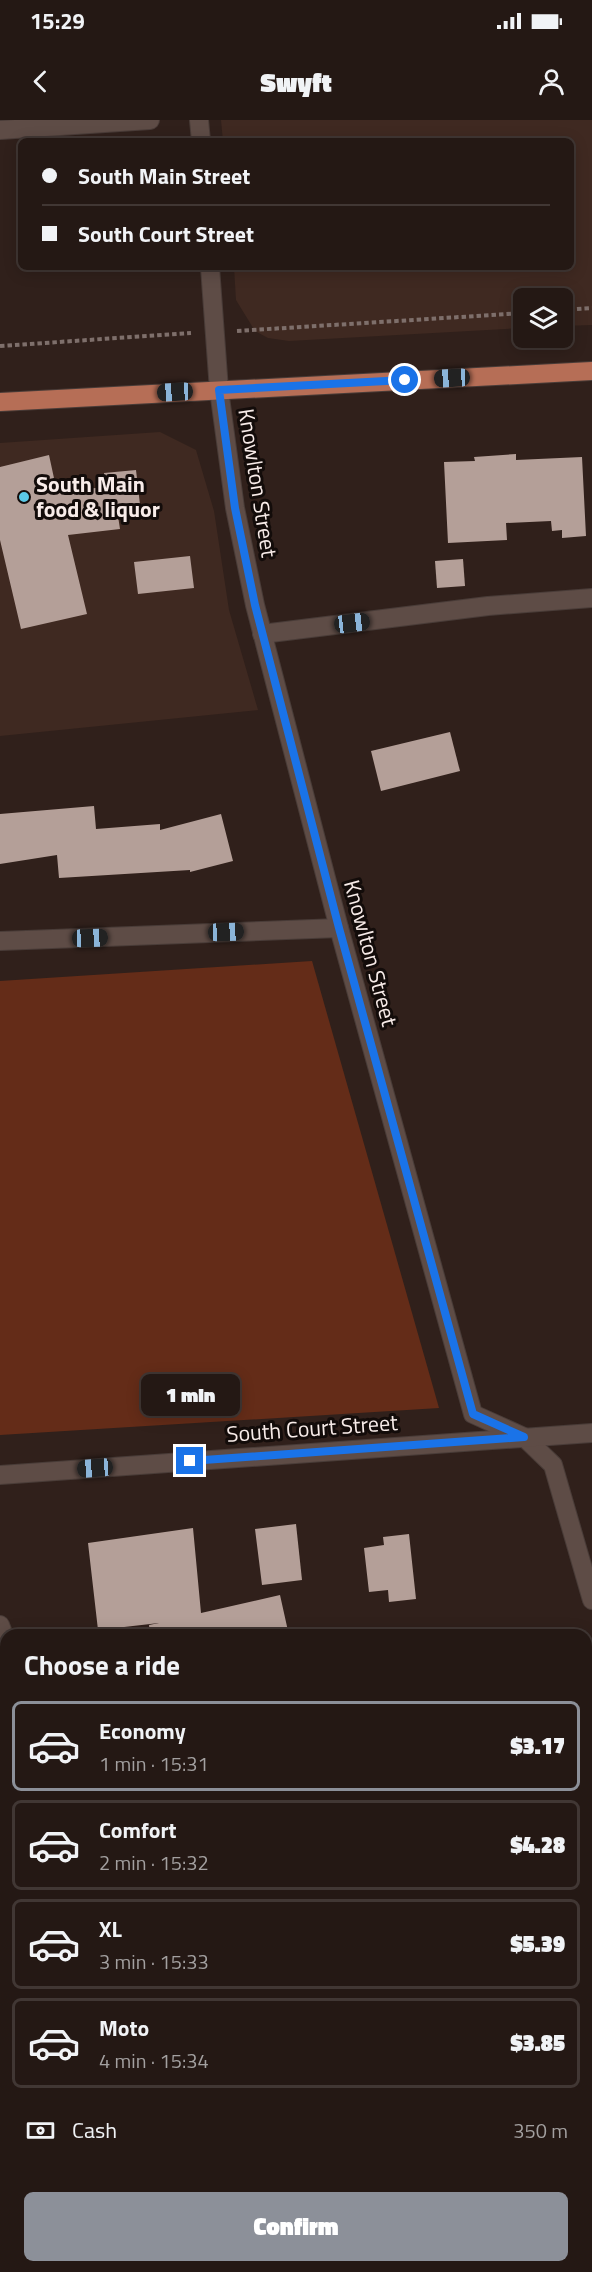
<!DOCTYPE html>
<html lang="en">
<head>
<meta charset="utf-8">
<style>
  :root { --surface:#241814; --page:#302522; --text:#f1f3f6; --muted:#a3a0a0; --line:#413734; --accent:#8c9099 }
  body { margin:0; font-family:"Titillium Web",sans-serif; background:var(--page); color:var(--text); height:100vh; display:flex; flex-direction:column; font-size:22px; white-space:nowrap }
  * { box-sizing:border-box; margin:0 }
  p { font-size:20px; color:var(--muted) }
  .icon { flex:none; width:33px; height:33px; fill:none; stroke:currentColor; stroke-width:2; stroke-linecap:round; stroke-linejoin:round }
  .map { position:relative; flex:1; overflow:hidden }
  .side { position:absolute; left:0px; top:1509px; width:592px; height:644px; display:flex; flex-direction:column; background:var(--surface); border-radius:18px 18px 0 0; box-shadow:0 3px 15px #0003,0 0 0 2px var(--line) }
  .side>* { flex:none }
  .hud { position:absolute; left:18px; top:18px; width:556px; height:132px; border-radius:9px; box-shadow:0 3px 15px #0003,0 0 0 2px var(--line); display:grid; align-content:center; height:132px; padding:0 24px; background:var(--surface) }
  .buttons { position:absolute; left:513px; top:168px; display:grid; gap:12px }
  .buttons a { display:grid; place-items:center; width:60px; height:60px; border-radius:9px; background:var(--surface); box-shadow:0 3px 15px #0003,0 0 0 2px var(--line); font-size:30px }
  .end { position:absolute; width:27px; height:27px; margin:-14px; border:8px solid #1a73e8; background:#fff; box-shadow:0 0 0 3px #fff }
  .from { border-radius:50% }
  .bubble { position:absolute; height:42px; border-radius:9px; background:var(--surface); box-shadow:0 3px 15px #0003,0 0 0 2px var(--line); font-size:20px; font-weight:800; line-height:42px; text-align:center }
  .car { position:absolute; width:18px; height:36px; margin:-18px -9px; border-radius:8px; box-shadow:0 0 4px 2px #0007; background:linear-gradient(#222 24%,#8ab4d8 0 40%,#222 0 76%,#8ab4d8 0 86%,#222 0) }
  .hud b { display:flex; align-items:center; gap:21px; height:57px; font-size:22px }
  .hud b+b { border-top:2px solid var(--line) }
  .hud i { width:15px; height:15px; background:var(--text) }
  ul { padding:0; list-style:none }
  li { display:flex; align-items:center; gap:18px; height:90px; margin:0 12px 9px; padding:0 12px; border:3px solid var(--line); border-radius:9px }
  li div { flex:1 }
  li b { display:block; font-size:22px }
  li em { font-style:normal; font-weight:800 }
  li.current { border-color:var(--accent) }
  li>.icon { width:54px; height:54px; stroke-width:1.5 }
  h2 { padding:0 24px; font-size:27px; line-height:72px }
  .pay { display:flex; align-items:center; gap:15px; height:66px; padding:0 24px; font-size:22px }
  .pay p { margin-inline-start:auto }
  .cta { display:flex; gap:12px; margin-top:auto; padding:12px 24px }
  .cta a { flex:1; height:69px; border-radius:9px; background:var(--accent); color:#fff; font-size:24px; font-weight:800; line-height:69px; text-align:center }
  .status { display:flex; justify-content:space-between; align-items:center; height:42px; padding:0 30px; background:var(--surface); direction:ltr }
  .status svg { height:16px; fill:currentColor }
  header { display:flex; justify-content:space-between; align-items:center; height:78px; padding:0 24px; background:var(--surface); font-size:27px; font-weight:800 }
  .map>svg:first-child { display:block }
  .built { fill:#3f2921 }
  .green { fill:#642c18 }
  .building { fill:#b49f98 }
  .lines { fill:none; stroke-linecap:round; stroke-linejoin:round }
  .minor-casing { stroke:#493c38; stroke-width:20 }
  .major-casing { stroke:#493c38; stroke-width:20 }
  .path { stroke:#7e6f6b; stroke-width:4; stroke-dasharray:4.5 3; stroke-linecap:butt }
  .minor { stroke:#5e4c46; stroke-width:18 }
  .major { stroke:#b66e56; stroke-width:18 }
  .route { stroke:#1a73e8; stroke-width:8 }
  .poi-dot { fill:#5bc8e6; stroke:#130c0a; stroke-width:2 }
  .labels { text-anchor:middle; dominant-baseline:central; stroke-width:6; stroke-linejoin:round; paint-order:stroke }
  .street-label { font-size:22px; fill:#f8ece9; stroke:#130c0a }
  .poi-label { font-size:22px; font-weight:bold; fill:#f8ece9; stroke:#130c0a; text-anchor:start }
</style>
</head>
<body>
<div class="status"><b>15:29</b><svg viewBox="0 0 49 12"><path d="M0 12V9h3v3zM5 12V6h3v6zM10 12V3h3v9zM15 12V0h3v12zM26 1h20v11H26zM47 4h2v5h-2z"/></svg></div>
<header><svg class="icon" aria-label="back" viewBox="0 0 24 24"><path d="M15 5l-7 7 7 7"/></svg>Swyft<svg class="icon" aria-label="person" viewBox="0 0 24 24"><circle cx="12" cy="8" r="4"/><path d="M4 21q1-7 8-7t8 7"/></svg></header>
<div class="map">
<svg width="592" height="2152" viewBox="0 0 592 2152">
  <rect width="100%" height="100%" fill="#30201b"/>
  <g class="built">
    <path d="M221 0H592V205L563 206 562 178H524L523 208 289 221 268 218 255 211 236 180 234 147H572V21H223Z"/>
    <path d="M160 312 196 330 214 391 229 490 258 590 0 616V323Z"/>
  </g>
  <g class="green">
    <path d="M312 841 439 1288 0 1315V861Z"/>
    <path d="M592 1748V2152H283L281 2147 586 2146V1749Z"/>
  </g>
  <g class="building">
    <path d="M516 334V340L582 337 586 416 562 418V410L552 411 551 401 506 403 507 420 448 423 444 342 475 341 474 337Z"/>
    <path d="M49 335 57 372 105 367 104 353 136 350 141 393 118 396 120 409 68 415 87 494 21 509 0 420V347Z"/>
    <path d="M190 436 194 468 138 474 134 442Z"/>
    <path d="M463 439 465 466 437 468 435 441Z"/>
    <path d="M450 612 460 651 381 671 371 631Z"/>
    <path d="M94 686 96 709 160 704V710L221 694 233 741 190 752V750L59 758 57 735 0 744V694Z"/>
    <path d="M296 1404 302 1460 262 1465 255 1409Z"/>
    <path d="M193 1408 201 1493 280 1475 288 1511 272 1515H150L149 1505 159 1503 98 1510 88 1423Z"/>
    <path d="M409 1414 416 1479 389 1482 388 1470 369 1472 364 1428 384 1425 383 1417Z"/>
  </g>
  <g class="lines">
    <g class="minor-casing">
      <g id="minor">
        <path d="M199 0 201 21"/>
        <path d="M0 10 150 0"/>
        <path d="M210 147 219 270 235 388 255 485 339 808 473 1294 524 1317 553 1345 592 1480"/>
        <path d="M262 514 488 486 592 478"/>
        <path d="M0 821 339 808"/>
        <path d="M0 1355 592 1313"/>
        <path d="M0 1505 6 1521"/>
        <path d="M0 1641 6 1640"/>
        <path d="M0 1714 6 1713"/>
        <path d="M0 1916 6 1915"/>
        <path d="M240 2146 242 2152"/>
      </g>
    </g>
    <g class="major-casing">
      <path id="major" d="M0 282 592 251"/>
    </g>
    <g class="path">
      <path d="M562 190 592 188"/>
      <path d="M237 211 524 193"/>
      <path d="M0 226 191 213"/>
    </g>
    <use href="#minor" class="minor"/>
    <use href="#major" class="major"/>
  </g>
  <g class="lines">
    <path class="route" d="M190 1341 524 1317 473 1294 339 808 255 485 235 388 219 270 405 260"/>
  </g>
  <circle class="poi-dot" cx="24" cy="377" r="6"/>
  <g class="labels">
    <g class="street-label">
      <text transform="translate(258 363) rotate(81)">Knowlton Street</text>
      <text transform="translate(371 833) rotate(75)">Knowlton Street</text>
      <text transform="translate(312 1308) rotate(-4)">South Court Street</text>
    </g>
    <g class="poi-label">
      <text x="36" y="364">South Main<tspan x="36" dy="25">food &amp; liquor</tspan></text>
    </g>
  </g>
</svg>
<div class="buttons">
<a><svg class="icon" aria-label="layers" viewBox="0 0 24 24"><path d="M12 4l9 5-9 5-9-5zM3 14l9 5 9-5"/></svg></a>
</div>
<i class="end from" style="left:405px;top:260px"></i>
<i class="end" style="left:190px;top:1341px"></i>
<div class="bubble" style="left:141px;top:1254px;width:99px">1 min</div>
<i class="car" style="left:452px;top:258px;rotate:267deg"></i>
<i class="car" style="left:175px;top:272px;rotate:267deg"></i>
<i class="car" style="left:352px;top:503px;rotate:83deg"></i>
<i class="car" style="left:226px;top:812px;rotate:88deg"></i>
<i class="car" style="left:90px;top:818px;rotate:88deg"></i>
<i class="car" style="left:95px;top:1348px;rotate:266deg"></i>
<div class="hud">
<b><i class="from"></i>South Main Street</b>
<b><i></i>South Court Street</b>
</div>
<section class="side">
<h2>Choose a ride</h2>
<ul>
<li class="current"><svg class="icon" aria-label="car" viewBox="0 0 24 24"><path d="M5 17H2v-5l4-1 3-4h7l3 4 3 1v5h-3M9 17h6M6 11h13"/><circle cx="7" cy="17" r="2"/><circle cx="17" cy="17" r="2"/></svg><div><b>Economy</b><p>1 min · 15:31</p></div><em>$3.17</em></li>
<li><svg class="icon" aria-label="car" viewBox="0 0 24 24"><path d="M5 17H2v-5l4-1 3-4h7l3 4 3 1v5h-3M9 17h6M6 11h13"/><circle cx="7" cy="17" r="2"/><circle cx="17" cy="17" r="2"/></svg><div><b>Comfort</b><p>2 min · 15:32</p></div><em>$4.28</em></li>
<li><svg class="icon" aria-label="car" viewBox="0 0 24 24"><path d="M5 17H2v-5l4-1 3-4h7l3 4 3 1v5h-3M9 17h6M6 11h13"/><circle cx="7" cy="17" r="2"/><circle cx="17" cy="17" r="2"/></svg><div><b>XL</b><p>3 min · 15:33</p></div><em>$5.39</em></li>
<li><svg class="icon" aria-label="car" viewBox="0 0 24 24"><path d="M5 17H2v-5l4-1 3-4h7l3 4 3 1v5h-3M9 17h6M6 11h13"/><circle cx="7" cy="17" r="2"/><circle cx="17" cy="17" r="2"/></svg><div><b>Moto</b><p>4 min · 15:34</p></div><em>$3.85</em></li>
</ul>
<div class="pay"><svg class="icon" aria-label="cash" viewBox="0 0 24 24"><path d="M3 7h18v10H3z"/><circle cx="12" cy="12" r="2"/></svg>Cash<p>350 m</p></div>
<div class="cta"><a>Confirm</a></div>
</section>
</div>
</body>
</html>
